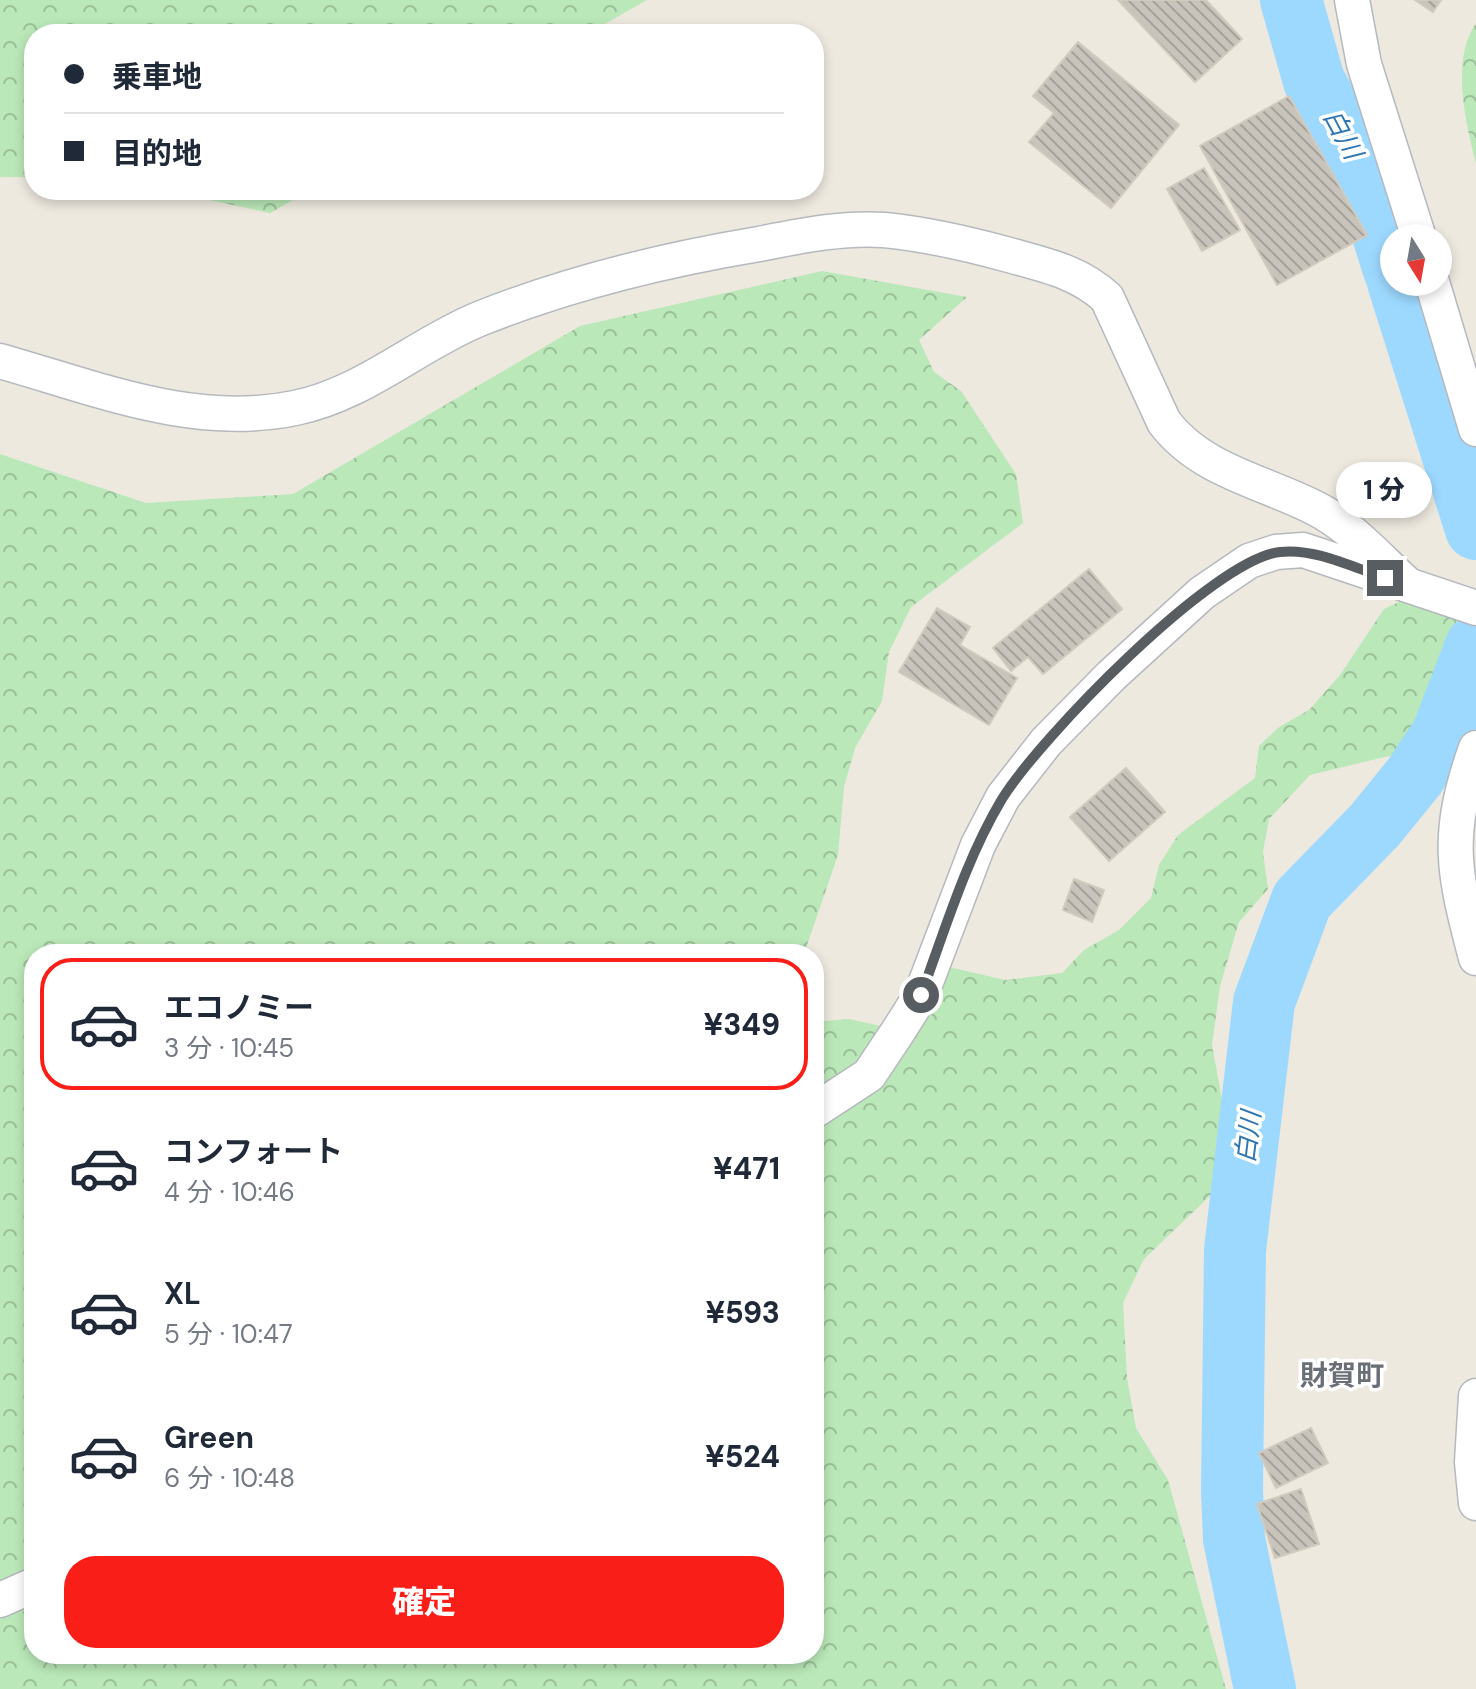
<!DOCTYPE html>
<html lang="ja">
<head>
<meta charset="utf-8">
<style>
  :root { --surface:#fff; --page:#f2f2f3; --text:#1f2937; --muted:#747a83; --line:#e0e1e3; --accent:#fa1e18 }
  body { margin:0; font-family:"DM Sans","Noto Sans JP",sans-serif; background:var(--page); color:var(--text); height:100vh; display:flex; flex-direction:column; font-size:30px; white-space:nowrap }
  * { box-sizing:border-box; margin:0 }
  p { font-size:26px; color:var(--muted) }
  .icon { flex:none; width:44px; height:44px; fill:none; stroke:currentColor; stroke-width:2; stroke-linecap:round; stroke-linejoin:round }
  .map { position:relative; flex:1; overflow:hidden }
  .details { position:absolute; left:24px; top:944px; width:800px; height:720px; display:flex; flex-direction:column; background:var(--surface); border-radius:32px; box-shadow:0 4px 12px #0003 }
  .details>* { flex:none }
  .guide { position:absolute; left:24px; top:24px; width:800px; height:176px; border-radius:32px; box-shadow:0 4px 12px #0003; display:grid; align-content:center; height:176px; padding:0 40px; background:var(--surface) }
  .needle { width:52px; rotate:169deg }
  .fabs { position:absolute; left:1380px; top:224px; display:grid; gap:16px }
  .fabs a { display:grid; place-items:center; width:72px; height:72px; border-radius:50%; background:var(--surface); box-shadow:0 4px 12px #0003; font-size:40px }
  .end { position:absolute; width:36px; height:36px; margin:-18px; border:10px solid #585d62; background:#fff; box-shadow:0 0 0 4px #fff }
  .from { border-radius:50% }
  .bubble { position:absolute; height:56px; border-radius:28px; background:var(--surface); box-shadow:0 4px 12px #0003; font-size:26px; font-weight:800; line-height:56px; text-align:center }
  .guide b { display:flex; align-items:center; gap:28px; height:76px; font-size:30px }
  .guide b+b { border-top:2px solid var(--line) }
  .guide i { width:20px; height:20px; background:var(--text) }
  ul { padding:14px 0 0; list-style:none }
  li { display:flex; align-items:center; gap:24px; height:132px; margin:0 16px 12px; padding:0 24px; border:4px solid transparent; border-radius:32px }
  li div { flex:1 }
  li b { display:block; font-size:30px }
  li em { font-style:normal; font-weight:800 }
  li.current { border-color:var(--accent) }
  li>.icon { width:72px; height:72px; stroke-width:1.5 }
  .action { display:flex; gap:16px; margin-top:auto; padding:16px 40px }
  .action a { flex:1; height:92px; border-radius:32px; background:var(--accent); color:#fff; font-size:32px; font-weight:800; line-height:92px; text-align:center }
  .map>svg:first-child { display:block }
  .forest { fill:url(#forest-crowns) }
  .lines { fill:none; stroke-linecap:round; stroke-linejoin:round }
  .river { stroke:#9dd9ff; stroke-width:62 }
  .building { fill:url(#building-back-hatch); stroke:#d2cabd; stroke-width:2 }
  .street-casing { stroke:#b5b9be; stroke-width:37 }
  .street { stroke:#fff; stroke-width:34 }
  .route { stroke:#585d62; stroke-width:10 }
  .labels { text-anchor:middle; dominant-baseline:central; stroke-width:7; stroke-linejoin:round; paint-order:stroke }
  .water-label { font-size:26px; font-style:italic; fill:#2f75b2; stroke:#fff }
  .quarter-label { font-size:28px; font-weight:bold; fill:#696f74; stroke:#fff }
</style>
</head>
<body>
<div class="map">
<svg width="1476" height="1689" viewBox="0 0 1476 1689">
  <defs>
    <pattern id="forest-crowns" width="20" height="18" patternUnits="userSpaceOnUse" patternTransform="scale(2)"><rect width="20" height="18" fill="#bae8b8"/><path d="M2 6a3 3 0 1 1 6 0M12 15a3 3 0 1 1 6 0" fill="none" stroke="#9abf99"/></pattern>
    <pattern id="building-back-hatch" width="6" height="6" patternUnits="userSpaceOnUse" patternTransform="scale(2)"><rect width="6" height="6" fill="#c8c4bc"/><path d="M-1 5l2 2M0 0l6 6M5-1l2 2" fill="none" stroke="#a5a29c"/></pattern>
  </defs>
  <rect width="100%" height="100%" fill="#ede9df"/>
  <g class="forest">
    <path d="M0 0H647L587 34H34V177H0Z"/>
    <path d="M1476 23V164C1466 124 1450 60 1476 23Z"/>
    <path d="M163 190H311L270 213Z"/>
    <path d="M822 271 967 297 919 340 934 372 961 391 1016 474 1023 523 911 607 889 652 882 701 855 748 844 787 838 855 806 948 788 954H34V1654H814V1022L849 1019 899 1030 949 967 1005 980 1062 973 1084 950 1119 930 1151 898 1159 865 1178 835 1255 778 1259 746 1279 727 1309 710 1340 675 1384 609 1414 595 1456 610 1458 658 1443 714 1393 755 1310 775 1269 819 1263 852 1268 889 1239 922 1220 986 1212 1045 1225 1116 1213 1193 1144 1259 1123 1303 1127 1378 1136 1428 1168 1480 1226 1689H0V454L146 503 293 494 580 326Z"/>
  </g>
  <g class="lines">
    <g class="river">
      <path d="M1291 0 1314 81 1360 162 1394 270"/>
      <path d="M1398 282 1476 529"/>
      <path d="M1265 1689 1234 1539 1232 1491 1235 1250 1264 1002 1302 900 1375 825 1414 777 1442 735 1476 646"/>
    </g>
  </g>
  <g class="building">
    <path d="M1118 0H1206L1242 39 1195 82Z"/>
    <path d="M1415 0H1441L1433 12Z"/>
    <path d="M1078 42 1179 125 1111 208 1029 142 1054 113 1033 96Z"/>
    <path d="M1289 96 1367 235 1277 285 1200 146Z"/>
    <path d="M1204 168 1240 230 1202 251 1167 189Z"/>
    <path d="M1089 569 1122 609 1043 674 1028 657 1011 671 993 648Z"/>
    <path d="M937 608 970 627 960 645 1017 678 989 725 899 672Z"/>
    <path d="M1126 768 1165 812 1109 861 1070 817Z"/>
    <path d="M1074 879 1104 890 1092 922 1063 910Z"/>
    <path d="M1311 1428 1328 1463 1276 1488 1259 1453Z"/>
    <path d="M1301 1489 1319 1544 1275 1558 1257 1504Z"/>
  </g>
  <g class="lines">
    <g class="street-casing">
      <g id="street">
        <path d="M1352 0 1364 64 1419 238"/>
        <path d="M1432 282 1476 429"/>
        <path d="M0 361C96 388 193 429 295 408 364 394 416 345 479 319 569 283 663 260 759 244 800 236 843 227 884 230 925 234 969 244 1009 255 1045 265 1079 272 1107 298L1164 422C1200 470 1261 481 1313 507 1350 525 1378 558 1408 585"/>
        <path d="M1476 748C1445 836 1453 871 1476 958"/>
        <path d="M814 1111 869 1075 899 1030 921 995 978 845 1003 797 1046 742 1111 676 1202 593 1249 561 1276 552 1303 550 1476 608"/>
        <path d="M1476 1396 1472 1462 1476 1503"/>
        <path d="M0 1600 34 1585"/>
      </g>
    </g>
    <use href="#street" class="street"/>
  </g>
  <g class="lines">
    <path class="route" d="M921 995C945 930 966 859 1002 799 1039 739 1213 559 1280 552 1315 548 1352 567 1385 578"/>
  </g>
  <g class="labels">
    <g class="water-label">
      <text transform="translate(1343 134) rotate(62)">白川</text>
      <text transform="translate(1248 1137) rotate(-83)">白川</text>
    </g>
    <g class="quarter-label">
      <text x="1342" y="1375">財賀町</text>
    </g>
  </g>
</svg>
<div class="fabs">
<a><svg class="needle" viewBox="-14 -14 28 28"><path d="M0-13l5 13h-10z" fill="#e53935"/><path d="M0 13l5-13h-10z" fill="#747a83"/></svg></a>
</div>
<i class="end from" style="left:921px;top:995px"></i>
<i class="end" style="left:1385px;top:578px"></i>
<div class="bubble" style="left:1336px;top:462px;width:96px">1 分</div>
<div class="guide">
<b><i class="from"></i>乗車地</b>
<b><i></i>目的地</b>
</div>
<section class="details">
<ul>
<li class="current"><svg class="icon" aria-label="car" viewBox="0 0 24 24"><path d="M5 17H2v-5l4-1 3-4h7l3 4 3 1v5h-3M9 17h6M6 11h13"/><circle cx="7" cy="17" r="2"/><circle cx="17" cy="17" r="2"/></svg><div><b>エコノミー</b><p>3 分 · 10:45</p></div><em>¥349</em></li>
<li><svg class="icon" aria-label="car" viewBox="0 0 24 24"><path d="M5 17H2v-5l4-1 3-4h7l3 4 3 1v5h-3M9 17h6M6 11h13"/><circle cx="7" cy="17" r="2"/><circle cx="17" cy="17" r="2"/></svg><div><b>コンフォート</b><p>4 分 · 10:46</p></div><em>¥471</em></li>
<li><svg class="icon" aria-label="car" viewBox="0 0 24 24"><path d="M5 17H2v-5l4-1 3-4h7l3 4 3 1v5h-3M9 17h6M6 11h13"/><circle cx="7" cy="17" r="2"/><circle cx="17" cy="17" r="2"/></svg><div><b>XL</b><p>5 分 · 10:47</p></div><em>¥593</em></li>
<li><svg class="icon" aria-label="car" viewBox="0 0 24 24"><path d="M5 17H2v-5l4-1 3-4h7l3 4 3 1v5h-3M9 17h6M6 11h13"/><circle cx="7" cy="17" r="2"/><circle cx="17" cy="17" r="2"/></svg><div><b>Green</b><p>6 分 · 10:48</p></div><em>¥524</em></li>
</ul>
<div class="action"><a>確定</a></div>
</section>
</div>
</body>
</html>
